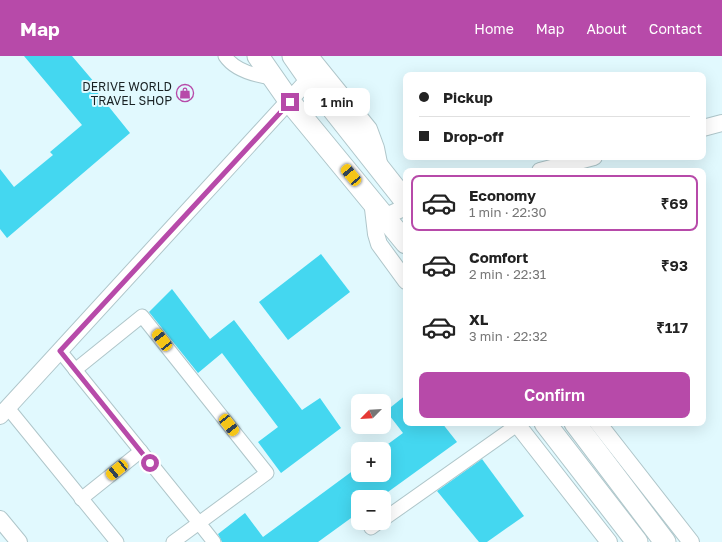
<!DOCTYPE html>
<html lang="en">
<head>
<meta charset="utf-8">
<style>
  :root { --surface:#fff; --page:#f2f2f2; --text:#222; --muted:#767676; --line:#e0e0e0; --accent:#b74aa9 }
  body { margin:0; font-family:"Golos Text",sans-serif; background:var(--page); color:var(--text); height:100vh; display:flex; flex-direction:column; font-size:15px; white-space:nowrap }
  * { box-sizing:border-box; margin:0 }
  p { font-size:13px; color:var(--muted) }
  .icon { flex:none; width:22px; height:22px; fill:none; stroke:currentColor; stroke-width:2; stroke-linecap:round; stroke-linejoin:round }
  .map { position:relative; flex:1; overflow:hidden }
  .sheet { position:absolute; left:403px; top:112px; width:303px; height:258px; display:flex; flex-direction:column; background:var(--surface); border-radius:8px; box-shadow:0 4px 16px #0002 }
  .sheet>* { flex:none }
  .guide { position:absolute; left:403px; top:16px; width:303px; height:88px; border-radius:8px; box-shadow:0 4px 16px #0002; display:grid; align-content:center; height:88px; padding:0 16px; background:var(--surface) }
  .needle { width:26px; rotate:246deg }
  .controls { position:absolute; left:351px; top:338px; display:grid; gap:8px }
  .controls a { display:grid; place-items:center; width:40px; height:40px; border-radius:8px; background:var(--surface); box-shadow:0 4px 16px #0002; font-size:20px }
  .end { position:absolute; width:18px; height:18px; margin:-9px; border:5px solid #b74aa9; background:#fff; box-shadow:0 0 0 2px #fff }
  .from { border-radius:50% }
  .bubble { position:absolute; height:28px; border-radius:8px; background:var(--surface); box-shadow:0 4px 16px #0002; font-size:13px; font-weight:600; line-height:28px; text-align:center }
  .car { position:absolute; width:12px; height:24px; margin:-12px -6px; border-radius:5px; box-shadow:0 0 3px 1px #0007; background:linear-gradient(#f5c518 24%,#345 0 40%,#f5c518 0 76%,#345 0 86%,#f5c518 0) }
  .guide b { display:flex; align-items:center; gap:14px; height:38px; font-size:15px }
  .guide b+b { border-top:1px solid var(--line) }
  .guide i { width:10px; height:10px; background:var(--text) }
  ul { padding:7px 0 0; list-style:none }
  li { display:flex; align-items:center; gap:12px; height:56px; margin:0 8px 6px; padding:0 8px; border:2px solid transparent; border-radius:8px }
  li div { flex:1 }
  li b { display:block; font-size:15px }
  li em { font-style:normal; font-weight:600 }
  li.current { border-color:var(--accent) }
  li>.icon { width:36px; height:36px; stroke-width:1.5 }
  .button { display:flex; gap:8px; margin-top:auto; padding:8px 16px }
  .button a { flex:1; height:46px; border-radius:8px; background:var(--accent); color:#fff; font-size:16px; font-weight:600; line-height:46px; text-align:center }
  header { display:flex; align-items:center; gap:24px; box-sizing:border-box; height:56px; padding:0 20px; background:var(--accent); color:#fff }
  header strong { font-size:19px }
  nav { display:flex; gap:22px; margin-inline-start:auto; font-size:14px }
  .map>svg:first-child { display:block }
  .building { fill:#44d7f0 }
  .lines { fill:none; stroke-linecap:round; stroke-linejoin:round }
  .minor-casing { stroke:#afc6ca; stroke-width:15 }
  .tertiary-casing { stroke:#afc6ca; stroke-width:18 }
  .primary-casing { stroke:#afc6ca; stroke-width:23 }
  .minor { stroke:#fff; stroke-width:13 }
  .tertiary { stroke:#fff; stroke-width:16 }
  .primary { stroke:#fff; stroke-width:21 }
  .route { stroke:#b74aa9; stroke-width:5 }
  .labels { text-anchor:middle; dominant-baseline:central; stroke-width:4; stroke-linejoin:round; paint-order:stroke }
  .poi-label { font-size:12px; fill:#192224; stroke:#e1f9fe; text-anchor:end }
</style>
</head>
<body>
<header>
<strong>Map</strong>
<nav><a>Home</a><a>Map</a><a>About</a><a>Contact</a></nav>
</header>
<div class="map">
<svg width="722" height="486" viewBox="0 0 722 486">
  <rect width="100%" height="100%" fill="#e1f9fe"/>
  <g class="building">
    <path d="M24 0H72L100 33 97 36 130 77 7 182 0 173V113L14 131 53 99 50 96 82 69Z"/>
    <path d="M321 198 350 236 288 284 259 246Z"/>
    <path d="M172 233 210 283 234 264 302 354 320 342 341 372 281 417 258 386 278 371 222 297 198 317 149 256Z"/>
    <path d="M406 339V367H442L457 386 381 441H358V457L318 486H222L218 478 245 457 263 481 358 411V419H384V391L403 377 386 355Z"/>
    <path d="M482 403 524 460 487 486H479L437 435Z"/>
  </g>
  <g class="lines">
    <g class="minor-casing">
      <g id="minor">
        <path d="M225 0C235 15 257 20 273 22"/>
        <path d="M60 295 199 467 173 486"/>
        <path d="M75 314 142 260 267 417 199 467 214 486"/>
        <path d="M8 352 117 486"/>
        <path d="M81 443 141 395"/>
        <path d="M384 463 517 369"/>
        <path d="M371 472 378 467"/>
      </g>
    </g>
    <g class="tertiary-casing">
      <g id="tertiary">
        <path d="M310 0 369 73 376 92 380 112"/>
        <path d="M703 72 722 67"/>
        <path d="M540 115 594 101"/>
        <path d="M372 144 376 178 379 188 406 225"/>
        <path d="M386 160 406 151"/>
        <path d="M0 360 309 23"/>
        <path d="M516 367 609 486"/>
        <path d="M598 367 691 486"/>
        <path d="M0 463 19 486"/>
      </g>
    </g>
    <g class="primary-casing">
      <g id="primary">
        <path d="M258 0 290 46 406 187"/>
        <path d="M293 0 309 23 406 146"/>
        <path d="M545 367 637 486"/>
        <path d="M575 367 665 486"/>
      </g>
    </g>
    <use href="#minor" class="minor"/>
    <use href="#tertiary" class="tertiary"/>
    <use href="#primary" class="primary"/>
  </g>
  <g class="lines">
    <path class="route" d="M150 407 60 295 290 46"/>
  </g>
  <defs>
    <g id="shop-ring" transform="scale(0.9)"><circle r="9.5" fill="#e1f9fe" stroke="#b74aa9" stroke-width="1.5"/><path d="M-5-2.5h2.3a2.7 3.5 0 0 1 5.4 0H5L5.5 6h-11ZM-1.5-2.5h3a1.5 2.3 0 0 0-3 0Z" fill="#b74aa9"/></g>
  </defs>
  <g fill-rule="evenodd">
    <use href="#shop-ring" x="185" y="37"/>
  </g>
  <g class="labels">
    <g class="poi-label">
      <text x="172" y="30">DERIVE WORLD<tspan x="172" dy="14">TRAVEL SHOP</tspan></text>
    </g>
  </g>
</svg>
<div class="controls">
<a><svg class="needle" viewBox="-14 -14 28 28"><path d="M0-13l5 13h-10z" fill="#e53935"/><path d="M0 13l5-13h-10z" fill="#767676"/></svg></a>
<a>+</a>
<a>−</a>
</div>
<i class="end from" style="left:150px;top:407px"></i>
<i class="end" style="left:290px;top:46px"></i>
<div class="bubble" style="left:304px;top:32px;width:66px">1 min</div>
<i class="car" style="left:351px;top:119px;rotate:320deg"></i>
<i class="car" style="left:162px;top:284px;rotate:322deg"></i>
<i class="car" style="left:229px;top:369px;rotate:142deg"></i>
<i class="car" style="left:117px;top:414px;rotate:231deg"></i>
<div class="guide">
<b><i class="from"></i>Pickup</b>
<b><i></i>Drop-off</b>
</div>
<section class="sheet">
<ul>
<li class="current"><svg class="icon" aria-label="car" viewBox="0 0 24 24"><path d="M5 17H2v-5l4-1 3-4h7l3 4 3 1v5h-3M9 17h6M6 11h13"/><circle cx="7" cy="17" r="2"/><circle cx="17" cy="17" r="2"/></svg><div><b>Economy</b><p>1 min · 22:30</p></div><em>₹69</em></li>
<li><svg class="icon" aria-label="car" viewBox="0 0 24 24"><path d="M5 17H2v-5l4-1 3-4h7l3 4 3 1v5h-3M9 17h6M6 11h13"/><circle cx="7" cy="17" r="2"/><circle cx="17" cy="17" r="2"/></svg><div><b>Comfort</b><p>2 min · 22:31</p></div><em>₹93</em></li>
<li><svg class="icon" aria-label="car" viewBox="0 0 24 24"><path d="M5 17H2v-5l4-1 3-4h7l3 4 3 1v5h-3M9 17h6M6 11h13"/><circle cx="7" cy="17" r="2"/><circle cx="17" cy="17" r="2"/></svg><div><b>XL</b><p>3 min · 22:32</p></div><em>₹117</em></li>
</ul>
<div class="button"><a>Confirm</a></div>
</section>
</div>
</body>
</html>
